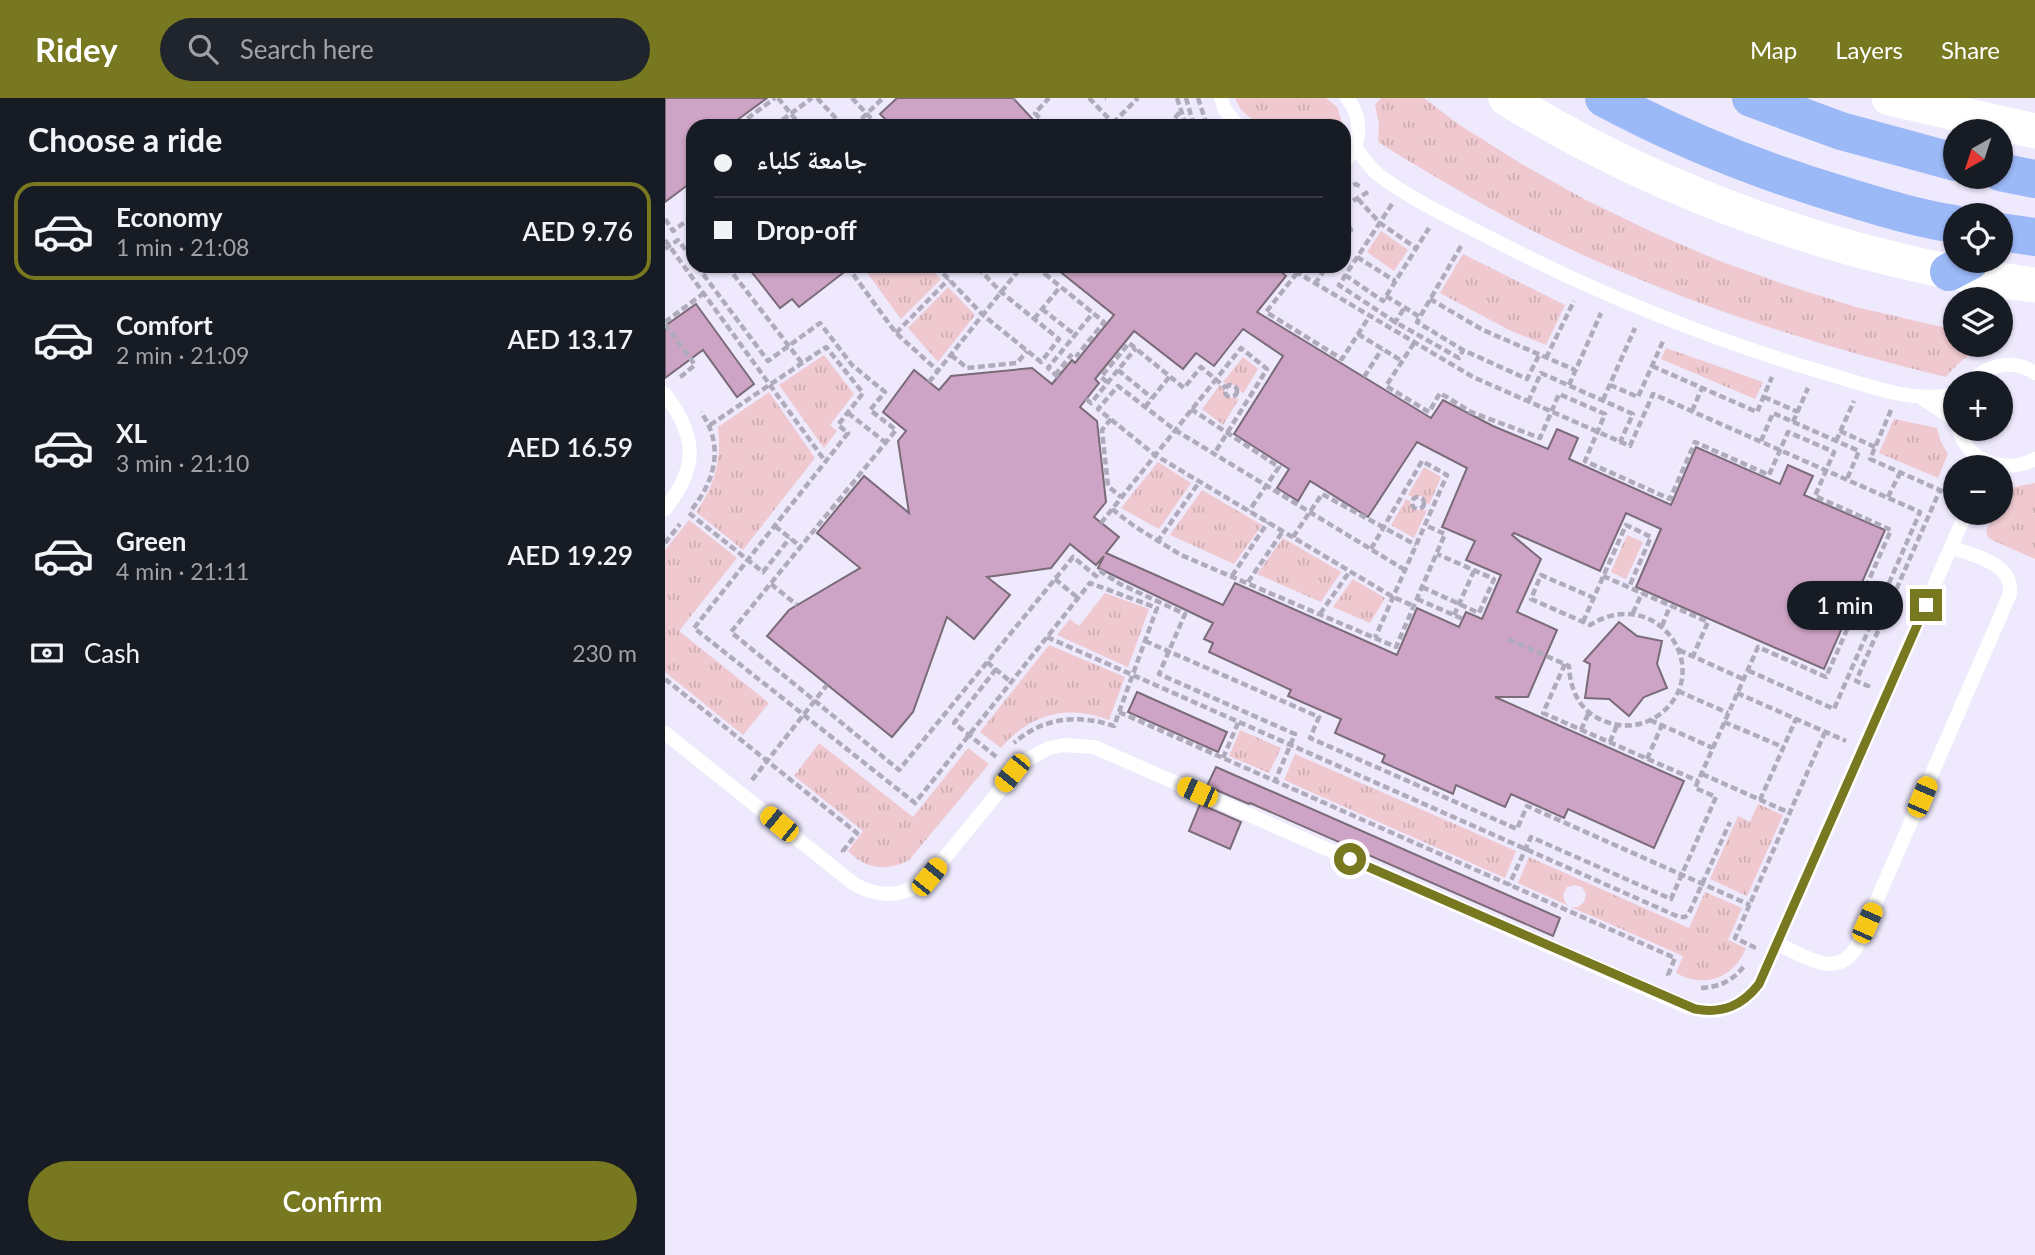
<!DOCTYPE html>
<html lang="en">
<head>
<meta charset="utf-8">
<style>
  :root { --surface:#171b24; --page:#20242c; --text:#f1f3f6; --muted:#9ea1a6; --line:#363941; --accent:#77781f }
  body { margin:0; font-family:Lato,"Noto Naskh Arabic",sans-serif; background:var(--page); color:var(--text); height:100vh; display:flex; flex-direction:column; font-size:26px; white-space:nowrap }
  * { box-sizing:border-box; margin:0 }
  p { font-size:23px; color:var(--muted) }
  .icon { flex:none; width:38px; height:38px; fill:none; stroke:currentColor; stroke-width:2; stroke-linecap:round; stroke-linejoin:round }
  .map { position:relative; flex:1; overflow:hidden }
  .side { display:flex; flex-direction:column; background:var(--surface); width:665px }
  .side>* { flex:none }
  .hud { position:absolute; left:21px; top:21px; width:665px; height:154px; border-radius:21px; box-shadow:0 2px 5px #0004; display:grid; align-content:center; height:154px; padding:0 28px; background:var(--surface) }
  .needle { width:46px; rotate:219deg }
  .buttons { position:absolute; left:1278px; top:21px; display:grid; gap:14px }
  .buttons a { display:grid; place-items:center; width:70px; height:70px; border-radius:50%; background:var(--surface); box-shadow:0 2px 5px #0004; font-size:35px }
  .end { position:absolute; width:32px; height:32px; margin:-16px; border:9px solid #77781f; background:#fff; box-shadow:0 0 0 4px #fff }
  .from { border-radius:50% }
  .bubble { position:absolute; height:49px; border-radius:24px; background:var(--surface); box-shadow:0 2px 5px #0004; font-size:23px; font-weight:600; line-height:49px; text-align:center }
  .car { position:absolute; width:21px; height:42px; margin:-21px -10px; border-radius:9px; box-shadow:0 0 5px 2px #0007; background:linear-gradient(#f5c518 24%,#345 0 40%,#f5c518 0 76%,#345 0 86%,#f5c518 0) }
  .hud b { display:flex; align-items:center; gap:24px; height:66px; font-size:26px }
  .hud b+b { border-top:2px solid var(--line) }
  .hud i { width:18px; height:18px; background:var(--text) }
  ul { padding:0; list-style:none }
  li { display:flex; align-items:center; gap:21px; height:98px; margin:0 14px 10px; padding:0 14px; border:4px solid transparent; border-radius:21px }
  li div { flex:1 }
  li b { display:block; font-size:26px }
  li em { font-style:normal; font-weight:600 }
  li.on { border-color:var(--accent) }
  li>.icon { width:63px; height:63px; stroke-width:1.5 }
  h2 { padding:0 28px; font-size:32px; line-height:84px }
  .pay { display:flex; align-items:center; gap:18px; height:77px; padding:0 28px; font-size:26px }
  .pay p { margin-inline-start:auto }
  .button { display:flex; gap:14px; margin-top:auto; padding:14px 28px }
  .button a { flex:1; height:80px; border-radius:42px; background:var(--accent); color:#fff; font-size:28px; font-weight:600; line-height:80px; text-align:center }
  header { display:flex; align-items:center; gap:42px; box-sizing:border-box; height:98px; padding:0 35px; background:var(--accent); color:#fff }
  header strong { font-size:33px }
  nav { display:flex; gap:38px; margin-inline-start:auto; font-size:24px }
  .search { width:490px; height:63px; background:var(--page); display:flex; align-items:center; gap:18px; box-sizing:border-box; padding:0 24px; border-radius:38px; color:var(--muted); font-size:26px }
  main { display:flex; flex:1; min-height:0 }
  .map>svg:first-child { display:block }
  .grass { fill:url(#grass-tufts) }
  .building { fill:#cea4c6; stroke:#7a6b77; stroke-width:2; fill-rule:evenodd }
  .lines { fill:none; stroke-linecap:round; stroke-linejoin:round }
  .path { stroke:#afabbb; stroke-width:4.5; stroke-dasharray:7 3.5; stroke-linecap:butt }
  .service { stroke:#fff; stroke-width:14 }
  .tertiary { stroke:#fff; stroke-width:35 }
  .trunk { stroke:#9bb8f7; stroke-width:38 }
  .route { stroke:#77781f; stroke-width:9 }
</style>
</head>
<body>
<header>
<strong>Ridey</strong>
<div class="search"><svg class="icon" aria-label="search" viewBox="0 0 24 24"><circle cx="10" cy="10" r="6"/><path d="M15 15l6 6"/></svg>Search here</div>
<nav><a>Map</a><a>Layers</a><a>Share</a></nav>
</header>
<main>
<section class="side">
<h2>Choose a ride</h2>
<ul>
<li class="on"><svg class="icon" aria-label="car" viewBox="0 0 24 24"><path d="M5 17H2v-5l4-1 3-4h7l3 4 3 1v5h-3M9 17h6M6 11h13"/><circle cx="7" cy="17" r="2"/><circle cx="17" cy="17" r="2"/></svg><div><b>Economy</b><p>1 min · 21:08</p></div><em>AED 9.76</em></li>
<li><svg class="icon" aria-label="car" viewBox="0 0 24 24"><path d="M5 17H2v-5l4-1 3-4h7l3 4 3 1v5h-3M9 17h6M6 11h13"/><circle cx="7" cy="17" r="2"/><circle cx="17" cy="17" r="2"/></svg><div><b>Comfort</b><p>2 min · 21:09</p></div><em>AED 13.17</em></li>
<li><svg class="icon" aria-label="car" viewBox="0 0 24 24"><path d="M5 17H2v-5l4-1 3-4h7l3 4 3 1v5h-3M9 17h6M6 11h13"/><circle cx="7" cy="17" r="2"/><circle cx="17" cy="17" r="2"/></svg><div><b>XL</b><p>3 min · 21:10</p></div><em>AED 16.59</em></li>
<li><svg class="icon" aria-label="car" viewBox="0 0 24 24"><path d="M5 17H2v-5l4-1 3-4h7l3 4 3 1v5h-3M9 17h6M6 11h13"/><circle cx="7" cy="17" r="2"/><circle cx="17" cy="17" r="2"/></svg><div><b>Green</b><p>4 min · 21:11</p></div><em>AED 19.29</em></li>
</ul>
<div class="pay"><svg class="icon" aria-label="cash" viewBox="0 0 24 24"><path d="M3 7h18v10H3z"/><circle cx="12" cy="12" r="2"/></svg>Cash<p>230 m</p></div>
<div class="button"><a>Confirm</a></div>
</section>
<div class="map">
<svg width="1370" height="1157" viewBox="0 0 1370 1157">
  <defs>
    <pattern id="grass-tufts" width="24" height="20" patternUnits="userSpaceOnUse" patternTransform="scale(1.75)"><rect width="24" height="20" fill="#efc9cf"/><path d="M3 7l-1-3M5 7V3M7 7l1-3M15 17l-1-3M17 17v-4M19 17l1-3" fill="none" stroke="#cdadb2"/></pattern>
  </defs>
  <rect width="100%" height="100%" fill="#eee9fc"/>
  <g class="grass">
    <path d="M570 0H661L672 9 678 28H595L576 12Z"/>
    <path d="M716 0H759L793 26 855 65 919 101 985 133 1052 162 1121 187 1191 209 1290 232V247H1333C1310 250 1295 262 1281 279 1156 249 1035 210 918 157 847 125 779 85 713 44L714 26 710 7Z"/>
    <path d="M716 133 743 152 729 173 702 154Z"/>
    <path d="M798 156 900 207 881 247 844 232 775 195Z"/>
    <path d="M197 168H263L276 181 236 221Z"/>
    <path d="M283 189 310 217 273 264 243 230Z"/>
    <path d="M1001 250 1098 284 1090 301 996 261Z"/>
    <path d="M159 257 189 296 165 327 172 333 159 350 114 287Z"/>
    <path d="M578 259 593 271 578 296 570 287H562L558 284Z"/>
    <path d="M555 287 559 291 562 299 574 301 558 327 537 311Z"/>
    <path d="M104 294 150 360 78 452 31 414C50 388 57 361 53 329Z"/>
    <path d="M1229 321 1272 330 1276 344 1283 356 1273 380 1214 355Z"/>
    <path d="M493 364 526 385 494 431 456 410Z"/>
    <path d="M759 369 776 379 764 407 756 398 747 399 743 397Z"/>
    <path d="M1370 385V461L1329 443 1323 439 1321 433 1329 415H1335V402L1340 391Z"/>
    <path d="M537 392 597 427 569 466 505 437Z"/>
    <path d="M741 401 745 403 749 412H762L749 440 726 427Z"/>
    <path d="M24 422 72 460 14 533 104 605 78 637 0 574V452Z"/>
    <path d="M962 437 978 444 961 481 946 474Z"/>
    <path d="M618 440 676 474 656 504 592 476Z"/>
    <path d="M688 481 720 500 705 525 668 509Z"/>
    <path d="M440 495 484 511 463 569 392 537 405 521 414 528Z"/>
    <path d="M384 547 460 579 444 622C402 606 365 616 336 650L315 634Z"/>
    <path d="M575 632 616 650 604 675 564 658Z"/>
    <path d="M154 645 248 719 303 650 324 666 244 762C222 774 200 771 183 753L198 733 129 678Z"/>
    <path d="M630 656 851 753 840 780 619 682Z"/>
    <path d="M1093 706 1118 717 1082 798 1045 781 1073 718 1085 724Z"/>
    <path d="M864 759 1024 830 1040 794 1077 810 1063 842 1081 850C1069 880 1040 891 1011 875L1018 858 906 809H913L919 804 921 796 917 789 909 787 902 789C897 797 897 802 904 808L853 785Z"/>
  </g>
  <g class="building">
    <path d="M0 0H102L64 28H28V83L0 104Z"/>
    <path d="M232 0H348L374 28H227L215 16Z"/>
    <path d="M82 168H187L134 209 127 201 115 210Z"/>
    <path d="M388 168H610L621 178 592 214 766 320 778 302 828 328 883 351 892 331 913 340 904 361 1006 407 1031 349 1115 386 1123 367 1148 378 1139 397 1220 432 1159 571 971 489 996 431 961 415 935 473 849 435 847 437 876 461 852 514 892 532 863 599H830L1019 683 989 750 903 711 899 720 846 696 840 709 791 687 788 696 717 664 720 657 670 635 676 621 623 598 626 592 544 554 548 545 539 541 548 525 433 470 439 458 431 467 405 446 386 470 322 479 345 497 309 541 282 519 248 614 227 639 102 538 124 512 195 470 152 435 199 378 244 415 233 343 241 333 218 314 249 272 274 292 286 278 367 270 387 286 407 262 410 265 449 217ZM578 231 618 258 569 336 624 371 612 390 633 403 645 383 703 419 752 344 802 370 777 429 810 443 801 462 836 477 817 521 801 514 794 529 752 510 732 557 570 485 558 507 441 455 454 439 429 419 441 404 432 323 415 309 434 285 430 281 469 233 518 271 531 255 549 268Z"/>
    <path d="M31 206 89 286 72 299 38 252 0 280V228Z"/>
    <path d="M954 524 972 538 997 543 992 566 1002 590 979 599 964 618 944 601 920 600 925 566 919 563Z"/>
    <path d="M472 594 562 634 553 654 463 614Z"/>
    <path d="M551 669 895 820 888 838 585 705 584 706 542 688Z"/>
    <path d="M535 706 576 724 565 751 524 733Z"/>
  </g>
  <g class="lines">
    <g class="path">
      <path d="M113 0 136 28"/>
      <path d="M152 0 178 28"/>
      <path d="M187 0 213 28"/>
      <path d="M424 0 451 28"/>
      <path d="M440 0H441"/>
      <path d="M512 0 520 25H527"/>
      <path d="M521 0 529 28"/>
      <path d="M533 0 542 28"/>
      <path d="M349 1 350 0"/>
      <path d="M448 25 473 0"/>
      <path d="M83 28 79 23 110 0"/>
      <path d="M109 28 147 0"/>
      <path d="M189 28 218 0"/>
      <path d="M381 28 370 15 384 0"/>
      <path d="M503 28 515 14"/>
      <path d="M679 92 691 86 697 90"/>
      <path d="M693 101 715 125 751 150"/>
      <path d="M727 106 674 187 730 224 794 260 798 252"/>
      <path d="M679 108 703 94"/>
      <path d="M679 118 686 132 679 142"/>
      <path d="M0 121 8 133 25 120 28 124"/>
      <path d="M0 142 160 363"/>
      <path d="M796 148 752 224 798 252 862 281 874 257"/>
      <path d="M0 151 13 142 28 162"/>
      <path d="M692 159 730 183"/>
      <path d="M32 168 103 263 155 225 187 267 220 294 205 312 231 332 66 534 234 672 408 459 431 478 435 473 455 486 520 516 494 576 630 636 610 683"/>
      <path d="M62 168 137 265"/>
      <path d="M182 168 231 235 273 273"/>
      <path d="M271 168 318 217 376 264 394 241 336 194 311 168"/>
      <path d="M387 168 380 176 439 224 411 259"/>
      <path d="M621 168 808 279 965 348 988 296 1255 414 1169 611 1082 572"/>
      <path d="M632 175 601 214 677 261 704 219"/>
      <path d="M680 177 718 203 764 130"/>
      <path d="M650 186 662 168"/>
      <path d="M721 198 755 219"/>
      <path d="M765 201 818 232 910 272"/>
      <path d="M377 211 410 237"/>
      <path d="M369 221 395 189"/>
      <path d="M0 224 39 195"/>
      <path d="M0 226 30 267 13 281"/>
      <path d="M729 226 740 209"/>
      <path d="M231 235 284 181"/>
      <path d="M693 236 737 263"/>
      <path d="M749 245 721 288 764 314 775 295 806 314 875 340 894 296 940 316 920 363 1005 401 1030 344 1104 377 1123 334 1169 354 1150 398 1226 432 1161 579 1093 549 1030 690 1051 699 1006 801 866 739 844 787"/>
      <path d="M286 257 302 270 352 265 362 253"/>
      <path d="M881 260 909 203"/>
      <path d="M987 268 1092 314 1107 279"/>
      <path d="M453 272 487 300"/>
      <path d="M390 277 407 256"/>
      <path d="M393 279 383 270 428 215"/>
      <path d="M699 279 717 251"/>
      <path d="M264 284 357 168"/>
      <path d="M442 284 436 279 464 245 519 290 536 269 561 290"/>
      <path d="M904 287 936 215"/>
      <path d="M945 287 973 299 999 241"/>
      <circle cx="566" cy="293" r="6"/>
      <path d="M1099 299 1133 314"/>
      <path d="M421 301 426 305 471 250"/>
      <path d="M938 302 970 230"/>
      <path d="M863 304 876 275 968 316 955 344"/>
      <path d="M480 309 505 278"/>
      <path d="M526 311 614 369 584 413"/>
      <path d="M1226 312 1205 361 1286 397"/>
      <path d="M1027 313 1037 290"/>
      <path d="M183 315 220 344"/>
      <path d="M446 321 437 332 443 388 456 399"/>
      <path d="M1128 324 1143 290"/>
      <path d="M45 327 161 249 198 295 173 327 183 335 29 530 250 705 425 485 492 510 449 628C414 616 378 619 349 645"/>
      <path d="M1175 333 1210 349"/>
      <path d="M1096 343 1108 315 1194 353 1182 381"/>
      <path d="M1171 343 1189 303"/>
      <path d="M1223 399 1235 375"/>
      <circle cx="753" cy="405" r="6"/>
      <path d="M1283 405 1290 389"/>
      <path d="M27 411C51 381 59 347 36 314"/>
      <path d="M447 411 469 428 516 457 731 549 780 436 760 427"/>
      <path d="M24 415 98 474 125 440"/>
      <path d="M436 425 576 250 602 271 549 356"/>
      <path d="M110 428 136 449"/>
      <path d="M628 439 657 396 751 447"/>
      <path d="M492 444 535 383"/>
      <path d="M0 445 15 426"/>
      <path d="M706 451 757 363 782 377 710 540"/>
      <path d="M740 472 510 332 453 288 433 311 490 357 728 499 749 508"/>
      <path d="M567 478 603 424"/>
      <path d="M938 478 1043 524 1028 558"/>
      <path d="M390 481 413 500"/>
      <path d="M583 484 618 433"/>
      <path d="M106 486 132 507"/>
      <path d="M757 489 814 515 829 481 772 456"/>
      <path d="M752 501 798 521"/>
      <path d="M1213 509 1235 519"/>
      <path d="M968 515 977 495"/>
      <path d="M655 516 685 473"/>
      <path d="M789 517 809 473"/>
      <path d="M918 524 961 427 986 439 964 489"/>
      <path d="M997 528 1005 508"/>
      <path d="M382 539 1014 819H1020L1024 815 1065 724"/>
      <path d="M843 541 904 568C905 592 915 614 939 623 956 630 975 629 991 619 1054 577 994 484 925 527L866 501 876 477 929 500"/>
      <path d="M480 543 654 619 645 640 852 731 862 708 1085 807"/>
      <path d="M1014 552 1078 581"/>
      <path d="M322 564 346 584"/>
      <path d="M900 566 878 615 1033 683"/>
      <path d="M331 571 289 625 334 661"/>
      <path d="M0 581 192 735 178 753 180 755"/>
      <path d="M1204 586 1203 588 1191 583 1275 392"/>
      <path d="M1013 593 1063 615"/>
      <path d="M1072 595 1181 643"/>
      <path d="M454 614 1010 860 1003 877 1005 879"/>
      <path d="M985 622 1048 650"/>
      <path d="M1059 624 1118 649"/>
      <path d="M916 632 924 614"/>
      <path d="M945 644 952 627"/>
      <path d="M558 660 573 625"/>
      <path d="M982 661 997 627"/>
      <path d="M1037 676 1125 715"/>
      <path d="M87 682 162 587"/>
      <path d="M1095 702 1131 621"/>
      <path d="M1088 851 1089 849 1070 840 1160 634"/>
      <path d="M1036 890C1054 889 1068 883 1079 868"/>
    </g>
    <g class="service">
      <path d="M556 0 560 12 573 28"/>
      <path d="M690 49C697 58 705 70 714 77 745 101 790 122 825 140 933 196 1044 241 1160 275 1202 287 1247 306 1290 296"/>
      <path d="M679 64C697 46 698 20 682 0"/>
      <path d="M1304 285C1321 267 1348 260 1370 275"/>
      <path d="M0 296C32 339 34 369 0 411"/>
      <path d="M1258 301 1290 322"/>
      <path d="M1294 331C1303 365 1341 376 1370 361"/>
      <path d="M0 635 189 786C216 801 241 799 264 779L358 664 384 650 399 647 429 649 1018 907C1048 919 1074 912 1094 886L1301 415"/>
      <path d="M1112 845C1137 857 1171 882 1191 850L1345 496C1349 465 1309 458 1286 449"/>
    </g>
    <g class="tertiary">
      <path d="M841 0C996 96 1188 165 1370 187"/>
      <path d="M1224 0 1370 33"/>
    </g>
    <g class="trunk">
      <path d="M939 0C1017 42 1101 75 1186 100 1220 110 1255 121 1290 126"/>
      <path d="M1086 0 1176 33 1290 64"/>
      <path d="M1335 74 1370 81"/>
      <path d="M1335 134 1370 139"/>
      <path d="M1284 174 1305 163"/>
    </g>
  </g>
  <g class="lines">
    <path class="route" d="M685 761 1030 911C1057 916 1077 908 1094 886L1261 507"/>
  </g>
</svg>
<div class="buttons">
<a><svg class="needle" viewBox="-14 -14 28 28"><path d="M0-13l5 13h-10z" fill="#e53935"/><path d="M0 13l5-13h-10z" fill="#9ea1a6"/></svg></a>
<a><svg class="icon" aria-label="locate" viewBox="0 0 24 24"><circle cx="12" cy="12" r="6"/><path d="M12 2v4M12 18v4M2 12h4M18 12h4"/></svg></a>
<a><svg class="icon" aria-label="layers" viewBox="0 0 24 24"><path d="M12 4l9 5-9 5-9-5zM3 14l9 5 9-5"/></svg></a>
<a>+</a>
<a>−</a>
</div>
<i class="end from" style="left:685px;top:761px"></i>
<i class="end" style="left:1261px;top:507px"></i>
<div class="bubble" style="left:1122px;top:483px;width:116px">1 min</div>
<i class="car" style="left:347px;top:675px;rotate:219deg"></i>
<i class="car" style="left:532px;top:694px;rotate:294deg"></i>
<i class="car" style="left:1257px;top:699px;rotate:23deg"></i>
<i class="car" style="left:114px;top:726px;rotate:309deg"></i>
<i class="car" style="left:264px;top:779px;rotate:39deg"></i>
<i class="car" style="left:1202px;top:825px;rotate:24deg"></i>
<div class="hud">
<b><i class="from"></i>جامعة كلباء</b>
<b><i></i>Drop-off</b>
</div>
</div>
</main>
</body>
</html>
